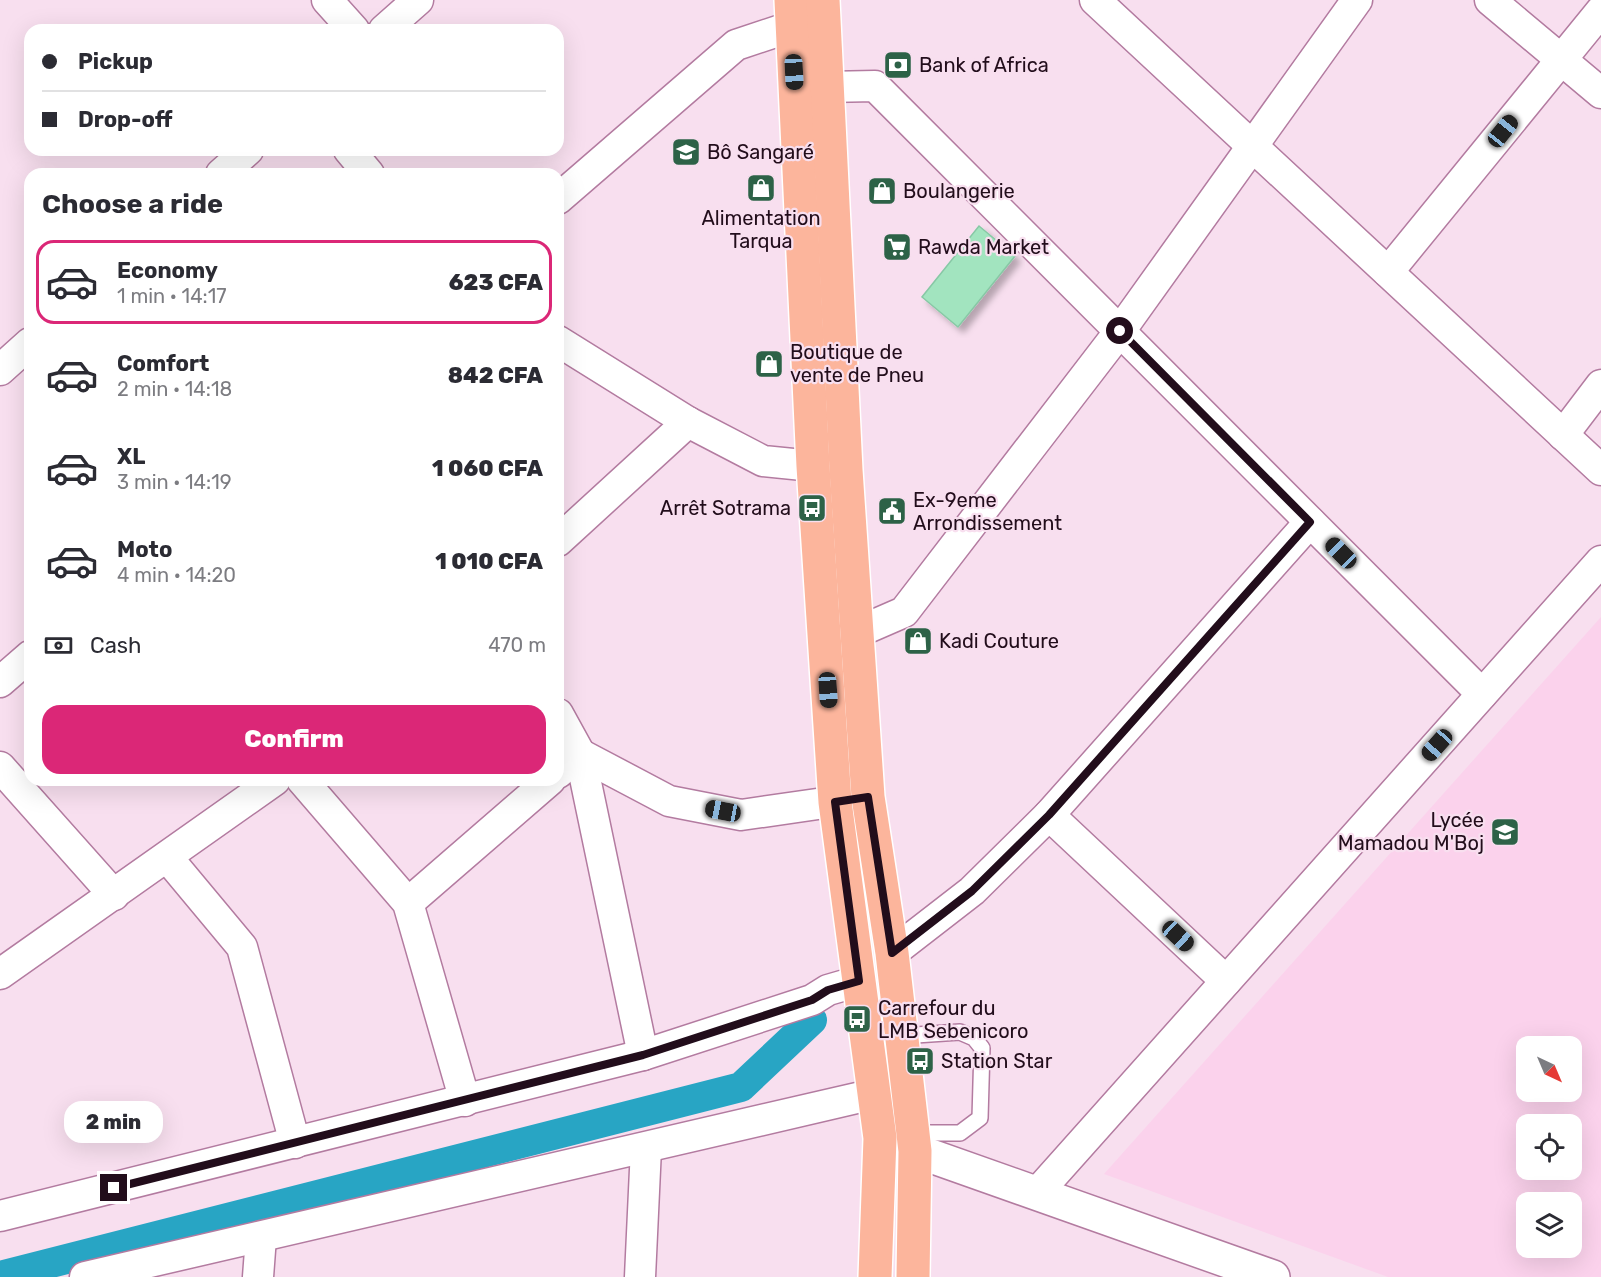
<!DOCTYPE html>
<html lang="en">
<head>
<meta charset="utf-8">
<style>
  :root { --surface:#fff; --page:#f2f2f3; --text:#2b2b33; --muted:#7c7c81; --line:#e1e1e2; --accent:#db2777 }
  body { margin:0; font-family:Rubik,sans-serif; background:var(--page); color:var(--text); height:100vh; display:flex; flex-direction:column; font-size:22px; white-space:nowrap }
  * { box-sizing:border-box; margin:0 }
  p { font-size:20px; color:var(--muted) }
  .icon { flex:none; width:33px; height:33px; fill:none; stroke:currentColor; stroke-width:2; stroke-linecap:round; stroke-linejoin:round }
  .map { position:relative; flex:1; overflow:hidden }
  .sheet { position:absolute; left:24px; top:168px; width:540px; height:618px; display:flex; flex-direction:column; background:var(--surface); border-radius:18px; box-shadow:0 6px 24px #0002 }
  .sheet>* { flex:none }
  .hud { position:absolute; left:24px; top:24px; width:540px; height:132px; border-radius:18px; box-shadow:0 6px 24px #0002; display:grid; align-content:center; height:132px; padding:0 18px; background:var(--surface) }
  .needle { width:39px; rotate:136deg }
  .tools { position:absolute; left:1516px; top:1036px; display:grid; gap:12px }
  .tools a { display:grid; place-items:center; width:66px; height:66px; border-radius:12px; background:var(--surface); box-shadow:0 6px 24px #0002; font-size:30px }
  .end { position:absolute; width:27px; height:27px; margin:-14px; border:8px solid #220d1b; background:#fff; box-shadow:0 0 0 3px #fff }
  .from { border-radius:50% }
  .bubble { position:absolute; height:42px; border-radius:18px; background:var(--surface); box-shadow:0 6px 24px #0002; font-size:20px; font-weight:800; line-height:42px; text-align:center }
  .car { position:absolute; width:18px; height:36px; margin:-18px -9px; border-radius:8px; box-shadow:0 0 4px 2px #0007; background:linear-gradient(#222 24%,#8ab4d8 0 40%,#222 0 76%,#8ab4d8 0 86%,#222 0) }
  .hud b { display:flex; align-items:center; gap:21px; height:57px; font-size:22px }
  .hud b+b { border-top:2px solid var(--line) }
  .hud i { width:15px; height:15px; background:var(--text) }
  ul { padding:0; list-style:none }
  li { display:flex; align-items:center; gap:18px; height:84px; margin:0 12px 9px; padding:0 6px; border:3px solid transparent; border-radius:18px }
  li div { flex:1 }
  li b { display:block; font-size:22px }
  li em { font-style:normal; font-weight:800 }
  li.active { border-color:var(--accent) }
  li>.icon { width:54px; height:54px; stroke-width:1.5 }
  h2 { padding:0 18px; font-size:27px; line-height:72px }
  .pay { display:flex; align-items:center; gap:15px; height:66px; padding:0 18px; font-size:22px }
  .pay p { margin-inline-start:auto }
  .primary-button { display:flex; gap:12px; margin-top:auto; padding:12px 18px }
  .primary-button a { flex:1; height:69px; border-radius:18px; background:var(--accent); color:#fff; font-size:24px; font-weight:800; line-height:69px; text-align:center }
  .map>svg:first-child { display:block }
  .built { fill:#fbd2ec; fill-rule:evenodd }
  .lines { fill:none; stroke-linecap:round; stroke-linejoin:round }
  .canal { stroke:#28a5c4; stroke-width:30 }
  .building { fill:#a2e4bf; stroke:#87c8a5; stroke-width:1.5; filter:url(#shadow) }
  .lane-casing { stroke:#b37ba0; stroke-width:18 }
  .street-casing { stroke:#b37ba0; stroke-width:33 }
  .secondary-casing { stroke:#b37ba0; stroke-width:36 }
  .highway-casing { stroke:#fff; stroke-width:36 }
  .lane { stroke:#fff; stroke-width:15 }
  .street { stroke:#fff; stroke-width:30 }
  .secondary { stroke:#fff; stroke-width:33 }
  .highway { stroke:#fcb59c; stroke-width:33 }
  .route { stroke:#220d1b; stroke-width:8 }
  .labels { text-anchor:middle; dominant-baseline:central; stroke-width:4.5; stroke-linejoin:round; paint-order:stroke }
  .poi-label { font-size:20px; fill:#220d1b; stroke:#f8dfef; text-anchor:start }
</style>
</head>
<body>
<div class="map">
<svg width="1601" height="1277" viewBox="0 0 1601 1277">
  <defs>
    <filter id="shadow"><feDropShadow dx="5.5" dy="5.5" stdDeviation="3" flood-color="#0004"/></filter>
  </defs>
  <rect width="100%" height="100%" fill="#f8dfef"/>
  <path class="built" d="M1601 617V1277H1388L1104 1174ZM1527 1047H1572V1092H1527ZM1527 1125H1572V1170H1527ZM1527 1203H1572V1248H1527Z"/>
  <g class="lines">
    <path class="canal" d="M0 1276 741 1087 812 1020"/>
  </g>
  <path class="building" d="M979 226 1015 256 958 327 922 297Z"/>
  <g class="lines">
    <g class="lane-casing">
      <path id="lane" d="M901 1036 960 1032 974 1038 982 1048 980 1118 960 1133H913"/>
    </g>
    <g class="street-casing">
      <g id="street">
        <path d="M327 0 354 30"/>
        <path d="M1095 0 1601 470"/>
        <path d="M1490 0 1601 93"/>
        <path d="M384 30 418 0"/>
        <path d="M826 87 875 86 1482 694"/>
        <path d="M349 150 369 174"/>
        <path d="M221 174 248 150"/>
        <path d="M558 199 736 45 814 19"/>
        <path d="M1388 272 1601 11"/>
        <path d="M558 341 688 422 763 461 813 466"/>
        <path d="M0 370 30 343"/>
        <path d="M1563 435 1601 385"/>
        <path d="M558 541 688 422"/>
        <path d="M858 632 904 612 1120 331 1357 0"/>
        <path d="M0 682 30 656"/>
        <path d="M558 714 580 754 643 1055"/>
        <path d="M0 767 114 895"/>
        <path d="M558 773 580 754 669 801 741 815 859 798"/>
        <path d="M302 780 408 903 465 1101"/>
        <path d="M1049 815 1226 981"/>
        <path d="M167 857 242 947 295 1143"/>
        <path d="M408 903 550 780"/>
        <path d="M892 953 972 891 1049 815 1310 522"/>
        <path d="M0 974 275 780"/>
        <path d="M1037 1193 1601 561"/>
        <path d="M0 1216 643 1055 812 1000 828 990 859 981"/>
        <path d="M85 1277 874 1094"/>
        <path d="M258 1277 261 1237"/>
        <path d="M640 1277 646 1148"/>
      </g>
    </g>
    <g class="secondary-casing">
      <path id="secondary" d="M880 1138 1273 1277"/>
    </g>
    <g class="highway-casing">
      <g id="highway">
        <path d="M791 0 813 466 835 802 880 1138 875 1277"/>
        <path d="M823 0 846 470 868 797 892 953 915 1151 913 1277"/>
      </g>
    </g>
    <use href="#lane" class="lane"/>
    <use href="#street" class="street"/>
    <use href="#secondary" class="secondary"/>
    <use href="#highway" class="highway"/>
  </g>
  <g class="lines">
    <path class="route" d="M114 1188 643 1055 812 1000 828 990 859 981 835 802 868 797 892 953 972 891 1049 815 1310 522 1120 331"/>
  </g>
  <defs>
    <g id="bank-square" transform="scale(1.5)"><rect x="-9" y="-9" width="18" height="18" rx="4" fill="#2d6247" stroke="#f8dfef"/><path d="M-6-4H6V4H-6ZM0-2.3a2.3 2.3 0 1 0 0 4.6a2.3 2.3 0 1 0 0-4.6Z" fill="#fff"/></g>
    <g id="school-square" transform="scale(1.5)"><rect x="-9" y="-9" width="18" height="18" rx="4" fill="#2d6247" stroke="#f8dfef"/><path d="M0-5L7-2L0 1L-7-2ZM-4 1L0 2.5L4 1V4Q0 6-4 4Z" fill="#fff"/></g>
    <g id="shop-square" transform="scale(1.5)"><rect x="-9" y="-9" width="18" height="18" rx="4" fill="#2d6247" stroke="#f8dfef"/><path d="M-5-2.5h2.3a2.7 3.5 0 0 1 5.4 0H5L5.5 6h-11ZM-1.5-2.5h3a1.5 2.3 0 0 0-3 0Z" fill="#fff"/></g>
    <g id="supermarket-square" transform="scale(1.5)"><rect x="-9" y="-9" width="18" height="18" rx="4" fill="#2d6247" stroke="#f8dfef"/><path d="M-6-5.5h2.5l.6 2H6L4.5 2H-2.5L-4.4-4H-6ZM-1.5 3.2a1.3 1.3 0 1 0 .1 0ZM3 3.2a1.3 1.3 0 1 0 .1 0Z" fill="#fff"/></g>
    <g id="bus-square" transform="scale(1.5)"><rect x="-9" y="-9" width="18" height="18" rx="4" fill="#2d6247" stroke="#f8dfef"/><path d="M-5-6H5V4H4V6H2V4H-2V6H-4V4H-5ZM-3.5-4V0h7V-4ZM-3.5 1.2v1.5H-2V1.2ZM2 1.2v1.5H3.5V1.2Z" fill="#fff"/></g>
    <g id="civic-square" transform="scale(1.5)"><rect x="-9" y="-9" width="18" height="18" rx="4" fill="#2d6247" stroke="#f8dfef"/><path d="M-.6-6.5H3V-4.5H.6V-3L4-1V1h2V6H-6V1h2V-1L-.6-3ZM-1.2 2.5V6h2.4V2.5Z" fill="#fff"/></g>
  </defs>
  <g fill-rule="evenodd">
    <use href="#bank-square" x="898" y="65"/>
    <use href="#school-square" x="686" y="152"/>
    <use href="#shop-square" x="761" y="188"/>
    <use href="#shop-square" x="882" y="191"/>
    <use href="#supermarket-square" x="897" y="247"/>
    <use href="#shop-square" x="769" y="364"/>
    <use href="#bus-square" x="812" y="508"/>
    <use href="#civic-square" x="892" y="511"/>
    <use href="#shop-square" x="918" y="641"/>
    <use href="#school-square" x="1505" y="832"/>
    <use href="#bus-square" x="857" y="1019"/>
    <use href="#bus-square" x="920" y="1061"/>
  </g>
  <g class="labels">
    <g class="poi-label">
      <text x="919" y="65">Bank of Africa</text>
      <text x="707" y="152">Bô Sangaré</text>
      <text x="903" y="191">Boulangerie</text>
      <text x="761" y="218" text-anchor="middle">Alimentation<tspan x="761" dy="23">Tarqua</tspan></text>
      <text x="918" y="247">Rawda Market</text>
      <text x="790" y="352">Boutique de<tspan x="790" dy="23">vente de Pneu</tspan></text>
      <text x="913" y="500">Ex-9eme<tspan x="913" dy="23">Arrondissement</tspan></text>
      <text x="791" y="508" text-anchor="end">Arrêt Sotrama</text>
      <text x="939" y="641">Kadi Couture</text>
      <text x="1484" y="820" text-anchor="end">Lycée<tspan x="1484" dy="23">Mamadou M'Boj</tspan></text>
      <text x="878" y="1008">Carrefour du<tspan x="878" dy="23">LMB Sebenicoro</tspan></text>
      <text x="941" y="1061">Station Star</text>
    </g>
  </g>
</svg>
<div class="tools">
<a><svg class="needle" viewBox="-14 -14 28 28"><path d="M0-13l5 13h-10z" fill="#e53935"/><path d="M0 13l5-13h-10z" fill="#7c7c81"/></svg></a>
<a><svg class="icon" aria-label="locate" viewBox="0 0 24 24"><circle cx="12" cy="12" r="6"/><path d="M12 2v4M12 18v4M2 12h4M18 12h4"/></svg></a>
<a><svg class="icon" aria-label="layers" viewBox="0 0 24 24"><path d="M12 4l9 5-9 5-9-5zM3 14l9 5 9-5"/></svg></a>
</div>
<i class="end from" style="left:1120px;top:331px"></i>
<i class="end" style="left:114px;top:1188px"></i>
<div class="bubble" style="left:64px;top:1101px;width:99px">2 min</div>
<i class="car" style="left:794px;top:72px;rotate:177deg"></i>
<i class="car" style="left:1503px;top:131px;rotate:39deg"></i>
<i class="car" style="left:1341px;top:553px;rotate:315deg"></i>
<i class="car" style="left:828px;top:690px;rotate:176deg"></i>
<i class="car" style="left:1437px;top:745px;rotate:222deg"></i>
<i class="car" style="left:723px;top:811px;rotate:281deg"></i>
<i class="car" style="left:1178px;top:936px;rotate:133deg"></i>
<div class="hud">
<b><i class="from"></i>Pickup</b>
<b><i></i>Drop-off</b>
</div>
<section class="sheet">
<h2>Choose a ride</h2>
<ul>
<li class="active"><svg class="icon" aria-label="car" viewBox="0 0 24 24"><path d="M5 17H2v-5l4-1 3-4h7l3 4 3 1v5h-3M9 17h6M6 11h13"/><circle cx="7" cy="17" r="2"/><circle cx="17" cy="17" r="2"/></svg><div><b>Economy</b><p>1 min · 14:17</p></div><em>623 CFA</em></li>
<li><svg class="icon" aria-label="car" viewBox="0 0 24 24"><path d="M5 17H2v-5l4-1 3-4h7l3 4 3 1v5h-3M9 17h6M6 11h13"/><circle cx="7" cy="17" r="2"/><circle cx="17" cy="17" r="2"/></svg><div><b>Comfort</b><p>2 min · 14:18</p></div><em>842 CFA</em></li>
<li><svg class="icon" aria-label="car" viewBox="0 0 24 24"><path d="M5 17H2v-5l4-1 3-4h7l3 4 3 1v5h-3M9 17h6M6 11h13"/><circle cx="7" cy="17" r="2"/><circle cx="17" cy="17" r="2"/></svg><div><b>XL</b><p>3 min · 14:19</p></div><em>1 060 CFA</em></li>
<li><svg class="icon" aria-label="car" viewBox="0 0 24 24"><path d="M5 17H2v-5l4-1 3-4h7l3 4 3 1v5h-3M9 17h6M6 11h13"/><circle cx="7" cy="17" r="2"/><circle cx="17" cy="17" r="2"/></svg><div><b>Moto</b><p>4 min · 14:20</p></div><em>1 010 CFA</em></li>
</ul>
<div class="pay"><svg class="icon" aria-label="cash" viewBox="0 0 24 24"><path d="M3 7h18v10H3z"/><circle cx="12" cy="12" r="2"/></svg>Cash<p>470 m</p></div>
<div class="primary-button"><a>Confirm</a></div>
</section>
</div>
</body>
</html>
